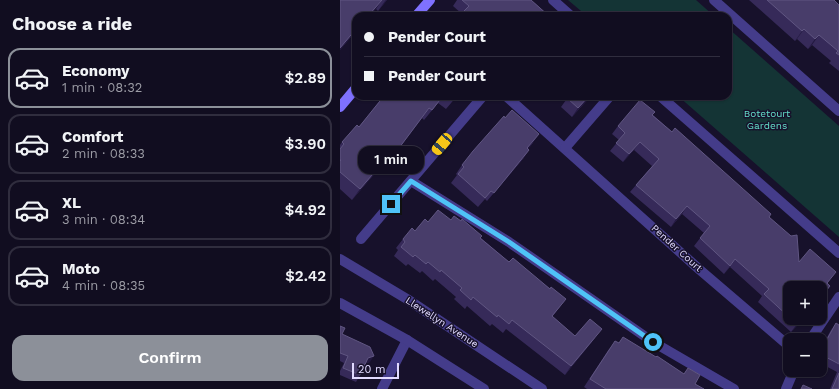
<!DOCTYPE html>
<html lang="en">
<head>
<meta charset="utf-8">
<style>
  :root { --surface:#110d20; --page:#1a1629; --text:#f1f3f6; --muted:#9c9ca5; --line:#302d3e; --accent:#8c9099 }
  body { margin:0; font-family:"Work Sans",sans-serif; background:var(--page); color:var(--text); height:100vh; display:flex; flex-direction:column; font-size:15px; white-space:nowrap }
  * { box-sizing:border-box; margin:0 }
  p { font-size:13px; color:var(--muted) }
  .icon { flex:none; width:22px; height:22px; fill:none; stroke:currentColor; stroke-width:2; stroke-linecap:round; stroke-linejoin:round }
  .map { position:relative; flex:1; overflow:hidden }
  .panel { display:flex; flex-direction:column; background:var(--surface); width:340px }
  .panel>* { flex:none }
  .top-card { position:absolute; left:12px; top:12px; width:380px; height:88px; border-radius:12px; box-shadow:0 1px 3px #0004,0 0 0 1px var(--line); display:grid; align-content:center; height:88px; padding:0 12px; background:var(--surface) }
  .buttons { position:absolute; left:443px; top:281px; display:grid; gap:8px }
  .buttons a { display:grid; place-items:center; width:44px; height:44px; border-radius:8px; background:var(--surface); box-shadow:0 1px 3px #0004,0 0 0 1px var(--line); font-size:20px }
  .scale { position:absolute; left:12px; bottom:10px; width:47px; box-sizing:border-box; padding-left:4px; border:2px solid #e1daff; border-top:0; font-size:11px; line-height:14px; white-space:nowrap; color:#e1daff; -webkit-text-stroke:3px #17112b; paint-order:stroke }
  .end { position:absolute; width:18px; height:18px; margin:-9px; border:5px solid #4fc3f7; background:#111; box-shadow:0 0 0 2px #111 }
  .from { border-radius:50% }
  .bubble { position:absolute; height:28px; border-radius:12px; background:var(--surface); box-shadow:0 1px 3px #0004,0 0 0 1px var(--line); font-size:13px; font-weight:600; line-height:28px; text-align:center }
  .car { position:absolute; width:12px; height:24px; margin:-12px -6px; border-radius:5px; box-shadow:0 0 3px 1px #0007; background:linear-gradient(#f5c518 24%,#345 0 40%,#f5c518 0 76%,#345 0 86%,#f5c518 0) }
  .top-card b { display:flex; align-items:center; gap:14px; height:38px; font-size:15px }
  .top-card b+b { border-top:1px solid var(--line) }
  .top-card i { width:10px; height:10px; background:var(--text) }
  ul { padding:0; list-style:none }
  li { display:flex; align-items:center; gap:12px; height:60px; margin:0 8px 6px; padding:0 4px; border:2px solid var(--line); border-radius:12px }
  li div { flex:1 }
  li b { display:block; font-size:15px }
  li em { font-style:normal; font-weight:600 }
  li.active { border-color:var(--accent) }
  li>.icon { width:36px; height:36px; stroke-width:1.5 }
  h2 { padding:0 12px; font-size:18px; line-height:48px }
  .button { display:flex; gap:8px; margin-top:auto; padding:8px 12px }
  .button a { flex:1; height:46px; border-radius:12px; background:var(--accent); color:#fff; font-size:16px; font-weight:600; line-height:46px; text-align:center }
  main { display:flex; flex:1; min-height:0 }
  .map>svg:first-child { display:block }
  .green { fill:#143435 }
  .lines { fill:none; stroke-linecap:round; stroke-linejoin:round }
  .minor { stroke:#443c8a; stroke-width:10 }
  .tertiary { stroke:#443c8a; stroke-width:10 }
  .secondary { stroke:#7f71ff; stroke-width:10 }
  .wall { fill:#362a59 }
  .shaded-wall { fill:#22183f }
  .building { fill:#483d6a; stroke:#605682 }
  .route { stroke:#4fc3f7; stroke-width:5 }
  .labels { text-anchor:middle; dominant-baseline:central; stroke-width:3; stroke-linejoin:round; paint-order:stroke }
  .park-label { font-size:10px; fill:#64e1cb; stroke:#17112b }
  .street-label { font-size:10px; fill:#e1daff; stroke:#17112b }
</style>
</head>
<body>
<main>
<section class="panel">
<h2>Choose a ride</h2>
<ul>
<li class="active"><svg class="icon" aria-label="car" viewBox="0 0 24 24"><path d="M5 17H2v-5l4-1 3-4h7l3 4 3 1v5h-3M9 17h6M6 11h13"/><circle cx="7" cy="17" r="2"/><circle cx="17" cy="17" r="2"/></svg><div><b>Economy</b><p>1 min · 08:32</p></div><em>$2.89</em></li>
<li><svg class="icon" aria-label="car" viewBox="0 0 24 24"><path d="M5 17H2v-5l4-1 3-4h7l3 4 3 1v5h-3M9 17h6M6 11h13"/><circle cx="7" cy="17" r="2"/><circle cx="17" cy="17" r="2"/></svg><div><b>Comfort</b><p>2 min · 08:33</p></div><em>$3.90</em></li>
<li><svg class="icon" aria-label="car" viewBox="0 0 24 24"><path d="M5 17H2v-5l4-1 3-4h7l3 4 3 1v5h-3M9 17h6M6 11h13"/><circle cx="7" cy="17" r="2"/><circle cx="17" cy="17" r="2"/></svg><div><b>XL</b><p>3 min · 08:34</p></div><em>$4.92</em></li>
<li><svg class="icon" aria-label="car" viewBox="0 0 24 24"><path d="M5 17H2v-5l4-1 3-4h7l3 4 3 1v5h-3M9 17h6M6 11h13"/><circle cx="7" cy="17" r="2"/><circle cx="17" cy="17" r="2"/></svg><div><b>Moto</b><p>4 min · 08:35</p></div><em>$2.42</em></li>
</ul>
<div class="button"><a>Confirm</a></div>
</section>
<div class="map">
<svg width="499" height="389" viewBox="0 0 499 389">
  <rect width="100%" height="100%" fill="#17112b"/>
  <g class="green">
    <path d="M228 0H356L374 16H247Z"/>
    <path d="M388 28 499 126V237L338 96H388Z"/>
  </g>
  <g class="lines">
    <g class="minor">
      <path d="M213 0 231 16"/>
      <path d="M374 0 499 111"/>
      <path d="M166 96 360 270 450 347"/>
      <path d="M320 96 499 253"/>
      <path d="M225 148 270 96"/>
      <path d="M71 181 169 242 313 342 394 389"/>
      <path d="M21 239 143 96"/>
      <path d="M470 340 499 297"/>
      <path d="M42 389 67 340"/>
      <path d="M446 389 454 370"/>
    </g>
    <g class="tertiary">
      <path d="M0 259 67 299 202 389"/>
      <path d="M0 303 67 340 144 389"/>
    </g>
    <g class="secondary">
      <path d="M76 16 90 0"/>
      <path d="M0 107 16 88"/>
    </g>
  </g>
  <g class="wall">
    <path d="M0 0H47L38 11 36 9 16 16V31L0 50Z"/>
    <path d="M117 0H191L209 16H121L122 14 113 6Z"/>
    <path d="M409 0H494L499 5V71L489 63 491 61 472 45 468 49 457 39 455 41Z"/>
    <path d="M44 96H117L106 109 98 103 84 120 82 118 51 159 49 157 12 200 0 189V145L2 142 19 127Z"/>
    <path d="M222 96H251L232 117 221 107 226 100Z"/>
    <path d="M313 115 429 217 459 262 490 280 487 283 490 286 485 294 480 299V288L464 318 451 332 418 302 422 296 390 267 384 274 354 246 364 233 342 214 331 227 290 192 296 185 312 166 294 150 283 162 270 151 279 140 272 134 278 126Z"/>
    <path d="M193 143 188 149 189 150 183 159 147 201 145 199 138 207 111 183 117 175 116 174 122 165Z"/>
    <path d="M111 220 141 238 169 262 226 299 212 317 235 336 255 338 225 375 166 329 163 333 152 324 150 326 127 306 125 309 114 299 116 297 95 279 93 281 82 271 80 273 68 264 66 266 54 256 58 250 56 248 63 239 88 222Z"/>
    <path d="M496 323 499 325V389H490L497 372 480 363V350L491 330Z"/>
    <path d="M0 326 2 334 30 362 26 363 20 375 16 382 0 375V371L4 363 0 361Z"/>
    <path d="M279 343 344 374 348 368 355 384 364 389H247L244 387 269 349Z"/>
  </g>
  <g class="shaded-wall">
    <path d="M42 0 36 9 29 16H28Z"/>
    <path d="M46 0H47L38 11 45 1Z"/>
    <path d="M16 29V31L0 50V48Z"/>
    <path d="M464 29 457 39 455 41 462 31Z"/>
    <path d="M479 35 472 45 468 49 475 39Z"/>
    <path d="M249 96H251L232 117 238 108Z"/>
    <path d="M89 108 82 118 51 159 59 148Z"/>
    <path d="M199 134 193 143 181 157 187 148Z"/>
    <path d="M300 142 294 150 283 162 289 154Z"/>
    <path d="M57 146 49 157 12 200 20 189Z"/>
    <path d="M189 150 183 159 147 201 154 193Z"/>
    <path d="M347 206 342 214 331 227 336 219Z"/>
    <path d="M395 259 390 267 384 274 390 266Z"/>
    <path d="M490 286 485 294 480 299V298Z"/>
    <path d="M462 318H464L451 332 457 324Z"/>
    <path d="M262 329 255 338 225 375 231 366Z"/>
    <path d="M34 356 30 362 24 364 28 358Z"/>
  </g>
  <g class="building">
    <path d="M0 0H42L28 16H16V29L0 48Z"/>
    <path d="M122 0H191L209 16H127L123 12 129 6Z"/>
    <path d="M427 0H494L499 5V55L496 53 498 51 479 35 475 39 464 29 462 31Z"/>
    <path d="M44 96H103L92 110 89 108 59 148 57 146 20 189 0 172V161L1 160H0V149L4 144 2 142 17 125 19 127Z"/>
    <path d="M111 96H116L114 99Z"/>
    <path d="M229 96H249L238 108 227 98Z"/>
    <path d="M300 100 315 112 312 115 332 132 335 128 411 196 431 214 429 217 451 236 457 235 459 262 470 249 496 272 487 283 490 286 480 298V288H450V318L424 294 429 289 395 259 390 266 360 238 370 226 347 206 336 219 296 185 319 159 300 142 289 154 276 143 285 133 278 126Z"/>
    <path d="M172 110 199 134 187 148 189 150 154 193 151 191 145 198 118 174 124 167 122 165 133 151 164 116 165 118Z"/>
    <path d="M98 210 111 220 114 216 121 221 122 219 142 236 140 238 169 262 173 258 210 289 211 287 226 299 212 316 235 336 250 319 262 329 231 366 172 320 169 324 158 315 157 317 133 297 131 300 120 290 122 288 101 270 100 272 88 262 86 264 75 255 73 257 61 247 65 242 63 239 72 228 75 231 85 219 88 222Z"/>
    <path d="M450 318H462L457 324Z"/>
    <path d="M496 323 499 325V364L480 354V352Z"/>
    <path d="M0 326 5 328 2 334 30 347 34 356 28 358 20 375 3 368 8 356 0 353Z"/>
    <path d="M283 337 316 357 317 356 344 374 348 368 360 375 355 384 364 389H266L250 379 275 341 279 343Z"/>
    <path d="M499 373V389H492Z"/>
    <path d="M463 385 472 389H461Z"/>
  </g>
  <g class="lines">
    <path class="route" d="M51 204 71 181 169 242 313 342"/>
  </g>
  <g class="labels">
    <g class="park-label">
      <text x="427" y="113">Botetourt<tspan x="427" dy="12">Gardens</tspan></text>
    </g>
    <g class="street-label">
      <text transform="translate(337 248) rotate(42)">Pender Court</text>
      <text transform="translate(102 322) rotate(33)">Llewellyn Avenue</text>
    </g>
  </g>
</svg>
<div class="buttons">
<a>+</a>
<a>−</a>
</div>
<div class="scale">20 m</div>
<i class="end from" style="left:313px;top:342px"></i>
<i class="end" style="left:51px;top:204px"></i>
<div class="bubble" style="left:18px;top:146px;width:66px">1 min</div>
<i class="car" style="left:102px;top:144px;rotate:220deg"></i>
<div class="top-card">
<b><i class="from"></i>Pender Court</b>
<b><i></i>Pender Court</b>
</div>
</div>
</main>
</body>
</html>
